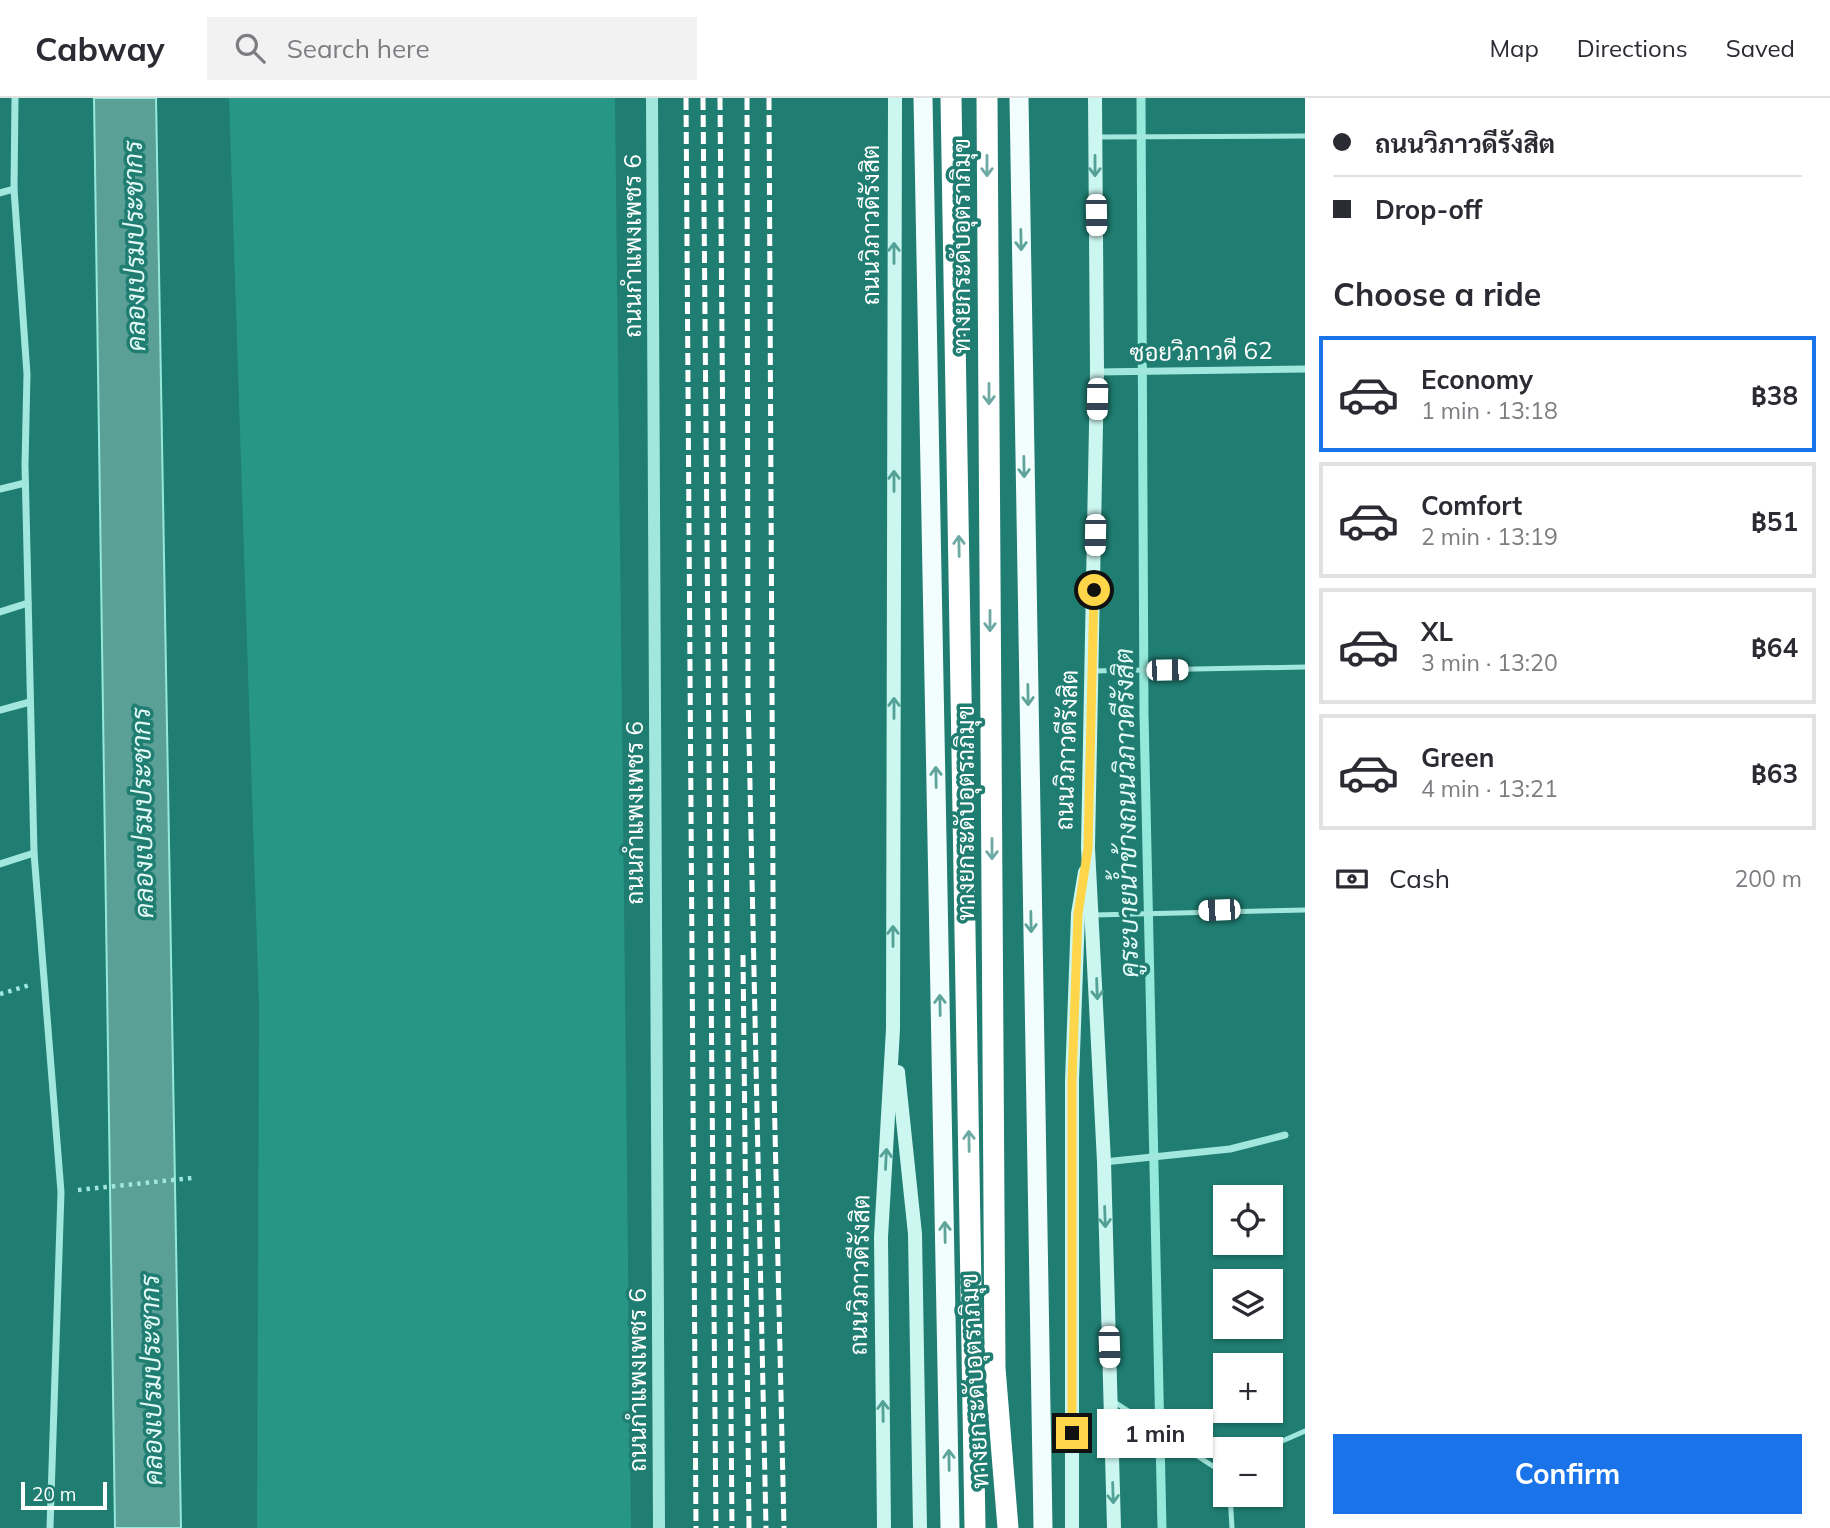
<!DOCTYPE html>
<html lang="en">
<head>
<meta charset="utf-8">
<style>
  :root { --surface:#fff; --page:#f2f2f3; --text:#2b2b33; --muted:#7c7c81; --line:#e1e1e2; --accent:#1a73e8 }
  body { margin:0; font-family:Mulish,Sarabun,sans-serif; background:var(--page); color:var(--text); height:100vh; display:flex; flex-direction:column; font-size:26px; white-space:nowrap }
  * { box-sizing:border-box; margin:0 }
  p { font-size:23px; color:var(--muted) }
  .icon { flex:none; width:38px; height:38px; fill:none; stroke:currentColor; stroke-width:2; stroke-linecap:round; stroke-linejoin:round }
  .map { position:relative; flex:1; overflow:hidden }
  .sheet { display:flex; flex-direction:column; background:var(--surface); width:525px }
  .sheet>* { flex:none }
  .guide { display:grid; align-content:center; height:154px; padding:0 28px; background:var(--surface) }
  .controls { position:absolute; left:1213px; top:1087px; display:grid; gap:14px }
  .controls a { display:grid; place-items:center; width:70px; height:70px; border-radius:0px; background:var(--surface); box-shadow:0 2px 5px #0004; font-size:35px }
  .scale { position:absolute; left:21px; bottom:18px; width:86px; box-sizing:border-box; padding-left:7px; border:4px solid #fff; border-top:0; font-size:19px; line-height:24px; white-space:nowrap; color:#fff; -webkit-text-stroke:5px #1f7d71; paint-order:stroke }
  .end { position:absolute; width:32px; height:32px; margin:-16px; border:9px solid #ffd54a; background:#111; box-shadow:0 0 0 4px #111 }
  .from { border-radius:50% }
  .bubble { position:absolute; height:49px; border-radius:0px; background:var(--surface); box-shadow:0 2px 5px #0004; font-size:23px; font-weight:700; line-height:49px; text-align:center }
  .car { position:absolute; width:21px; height:42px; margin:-21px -10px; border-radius:9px; box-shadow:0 0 5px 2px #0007; background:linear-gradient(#fff 24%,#345 0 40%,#fff 0 76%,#345 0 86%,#fff 0) }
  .guide b { display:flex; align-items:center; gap:24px; height:66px; font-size:26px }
  .guide b+b { border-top:2px solid var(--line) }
  .guide i { width:18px; height:18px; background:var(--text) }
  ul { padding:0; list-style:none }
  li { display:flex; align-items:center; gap:21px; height:116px; margin:0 14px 10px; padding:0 14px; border:4px solid var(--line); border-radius:0px }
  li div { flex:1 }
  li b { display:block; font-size:26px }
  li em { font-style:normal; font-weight:700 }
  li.current { border-color:var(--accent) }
  li>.icon { width:63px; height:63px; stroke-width:1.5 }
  h2 { padding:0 28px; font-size:32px; line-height:84px }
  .pay { display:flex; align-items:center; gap:18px; height:77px; padding:0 28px; font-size:26px }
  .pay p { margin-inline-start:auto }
  .button { display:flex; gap:14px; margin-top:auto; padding:14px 28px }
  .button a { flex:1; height:80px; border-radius:0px; background:var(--accent); color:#fff; font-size:28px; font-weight:700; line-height:80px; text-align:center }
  header { display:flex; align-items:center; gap:42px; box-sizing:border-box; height:98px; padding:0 35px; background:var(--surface); border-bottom:2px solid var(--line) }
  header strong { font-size:33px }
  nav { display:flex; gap:38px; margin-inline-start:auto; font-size:24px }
  .search { width:490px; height:63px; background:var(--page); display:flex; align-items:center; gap:18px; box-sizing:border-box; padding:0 24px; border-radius:0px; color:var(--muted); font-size:26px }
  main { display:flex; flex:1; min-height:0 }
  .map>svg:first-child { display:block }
  .green { fill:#289685 }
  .water { fill:#5aa096; stroke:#95e9db; stroke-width:2 }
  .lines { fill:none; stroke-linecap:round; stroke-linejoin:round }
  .stream { stroke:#95e9db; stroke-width:9 }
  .path { stroke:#a2e7dd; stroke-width:4.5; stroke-dasharray:3.5 5; stroke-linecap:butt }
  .service { stroke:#a2e7dd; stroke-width:5 }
  .minor { stroke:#a2e7dd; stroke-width:7 }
  .tertiary { stroke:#a2e7dd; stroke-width:12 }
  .secondary { stroke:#ccf6f0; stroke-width:14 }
  .trunk { stroke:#f2fefd; stroke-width:19 }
  .motorway { stroke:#fff; stroke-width:21 }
  .rail { stroke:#fff; stroke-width:5; stroke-dasharray:12 5; stroke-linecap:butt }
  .oneway { stroke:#6daaa3 }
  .oneway2 { stroke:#53a197 }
  .oneway3 { stroke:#5ea49b }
  .route { stroke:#ffd54a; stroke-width:9 }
  .labels { text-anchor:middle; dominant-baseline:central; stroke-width:7; stroke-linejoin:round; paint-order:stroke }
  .street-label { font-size:24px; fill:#fff; stroke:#1f7d71 }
  .water-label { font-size:26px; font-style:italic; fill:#e2f9f6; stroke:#1f7d71 }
</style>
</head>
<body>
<header>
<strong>Cabway</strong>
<div class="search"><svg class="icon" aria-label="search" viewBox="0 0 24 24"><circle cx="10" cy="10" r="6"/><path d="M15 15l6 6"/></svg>Search here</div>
<nav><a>Map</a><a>Directions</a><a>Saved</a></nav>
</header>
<main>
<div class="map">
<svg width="1305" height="1430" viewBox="0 0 1305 1430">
  <rect width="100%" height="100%" fill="#1f7d71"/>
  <path class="green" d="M229 0H615L631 1430H257L259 909Z"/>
  <path class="water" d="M94 0H156L181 1430H115Z"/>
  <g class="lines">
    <path class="stream" d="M1141 0 1144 617 1162 1430"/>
    <g class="path">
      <path d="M0 896 30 887"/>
      <path d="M78 1092 192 1080"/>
    </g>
    <g class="service">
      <path d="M1098 39 1305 38"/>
      <path d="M1093 573 1305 569"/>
      <path d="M1094 817 1305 812"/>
      <path d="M1113 1303 1225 1376"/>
      <path d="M1264 1351 1305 1333"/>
      <path d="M1230 1396 1232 1430"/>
    </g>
    <g class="minor">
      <path d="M15 0 14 91 27 276 25 367 34 755 61 1094 50 1430"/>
      <path d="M0 95 14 91"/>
      <path d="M1097 274 1305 271"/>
      <path d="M0 391 25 385"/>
      <path d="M0 514 28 505"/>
      <path d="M0 612 30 604"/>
      <path d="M0 766 34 755"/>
      <path d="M1104 1064 1230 1051 1285 1037"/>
    </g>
    <path class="tertiary" d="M652 0 659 1430"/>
    <g class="secondary">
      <path d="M1095 0 1097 274 1088 750 1104 1064 1114 1430"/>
      <path d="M898 974 915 1136 920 1430"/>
      <path d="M884 1430 881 1139 893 931 895 0"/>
      <path d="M1072 1430V983L1078 816 1085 774"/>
    </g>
    <g class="trunk">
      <path d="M923 0 950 1430"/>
      <path d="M1019 0 1043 1430"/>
    </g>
    <g class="motorway">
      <path d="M951 0 975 1430"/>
      <path d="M987 0 995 1270 1008 1430"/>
    </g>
    <g class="rail">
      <path d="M686 0 696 1430"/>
      <path d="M703 0 716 1430"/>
      <path d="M720 0 732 1430"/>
      <path d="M747 0 748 595 766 1430"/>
      <path d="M769 0 774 989 784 1430"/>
      <path d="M743 857 749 1430"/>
    </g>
  </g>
  <defs><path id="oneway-shaft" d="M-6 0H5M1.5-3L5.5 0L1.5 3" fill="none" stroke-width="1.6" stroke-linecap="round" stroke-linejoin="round" transform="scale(1.75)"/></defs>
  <g class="oneway">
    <use href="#oneway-shaft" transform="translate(987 68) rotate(90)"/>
    <use href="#oneway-shaft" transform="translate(989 296) rotate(90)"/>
    <use href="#oneway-shaft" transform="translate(959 448) rotate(-91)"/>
    <use href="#oneway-shaft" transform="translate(990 523) rotate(90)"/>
    <use href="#oneway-shaft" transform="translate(992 751) rotate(90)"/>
    <use href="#oneway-shaft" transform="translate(969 1043) rotate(-91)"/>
  </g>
  <g class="oneway2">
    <use href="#oneway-shaft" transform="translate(1095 68) rotate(90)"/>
    <use href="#oneway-shaft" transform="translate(894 155) rotate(-90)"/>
    <use href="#oneway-shaft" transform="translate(894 383) rotate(-90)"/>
    <use href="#oneway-shaft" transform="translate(894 610) rotate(-90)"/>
    <use href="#oneway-shaft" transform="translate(893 838) rotate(-90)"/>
    <use href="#oneway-shaft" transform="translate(1097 891) rotate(88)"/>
    <use href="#oneway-shaft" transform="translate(886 1061) rotate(-87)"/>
    <use href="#oneway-shaft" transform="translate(1105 1119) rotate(88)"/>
    <use href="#oneway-shaft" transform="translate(883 1313) rotate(-91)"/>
    <use href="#oneway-shaft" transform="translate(1113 1395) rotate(88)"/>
  </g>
  <g class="oneway3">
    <use href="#oneway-shaft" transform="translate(1021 142) rotate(89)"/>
    <use href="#oneway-shaft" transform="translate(1024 369) rotate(89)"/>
    <use href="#oneway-shaft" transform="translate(1028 597) rotate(89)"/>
    <use href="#oneway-shaft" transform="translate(936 679) rotate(-91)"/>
    <use href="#oneway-shaft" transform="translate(1031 824) rotate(89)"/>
    <use href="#oneway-shaft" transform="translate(940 907) rotate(-91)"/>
    <use href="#oneway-shaft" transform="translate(945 1134) rotate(-91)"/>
    <use href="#oneway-shaft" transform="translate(949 1362) rotate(-91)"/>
  </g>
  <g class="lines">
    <path class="route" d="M1072 1335V983L1078 816 1088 750 1094 492"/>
  </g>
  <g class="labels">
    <g class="street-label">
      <text transform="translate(870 127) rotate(-90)">ถนนวิภาวดีรังสิต</text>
      <text transform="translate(632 148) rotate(-90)">ถนนกำแพงเพชร 6</text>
      <text transform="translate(961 148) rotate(-90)">ทางยกระดับอุตราภิมุข</text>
      <text transform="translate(1201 253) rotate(-1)">ซอยวิภาวดี 62</text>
      <text transform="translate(1066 652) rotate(-88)">ถนนวิภาวดีรังสิต</text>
      <text transform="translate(634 715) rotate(-90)">ถนนกำแพงเพชร 6</text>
      <text transform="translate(965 715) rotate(-90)">ทางยกระดับอุตราภิมุข</text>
      <text transform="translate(859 1177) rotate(-89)">ถนนวิภาวดีรังสิต</text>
      <text transform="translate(637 1282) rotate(-90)">ถนนกำแพงเพชร 6</text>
      <text transform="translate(974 1283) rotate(-93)">ทางยกระดับอุตราภิมุข</text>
    </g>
    <g class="water-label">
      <text transform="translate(134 148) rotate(-91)">คลองเปรมประชากร</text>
      <text transform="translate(142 715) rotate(-91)">คลองเปรมประชากร</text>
      <text transform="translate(1126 715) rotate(-91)">คูระบายน้ำข้างถนนวิภาวดีรังสิต</text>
      <text transform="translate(151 1282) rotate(-91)">คลองเปรมประชากร</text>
    </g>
  </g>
</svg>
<div class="controls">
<a><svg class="icon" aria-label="locate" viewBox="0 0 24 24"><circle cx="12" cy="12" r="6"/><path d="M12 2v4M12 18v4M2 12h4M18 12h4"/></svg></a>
<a><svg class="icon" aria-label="layers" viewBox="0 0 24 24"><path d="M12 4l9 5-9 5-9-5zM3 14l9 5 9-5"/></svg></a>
<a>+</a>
<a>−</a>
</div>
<div class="scale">20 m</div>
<i class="end from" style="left:1094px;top:492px"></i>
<i class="end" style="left:1072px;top:1335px"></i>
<div class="bubble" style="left:1097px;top:1311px;width:116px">1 min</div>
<i class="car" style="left:1096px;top:117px;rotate:179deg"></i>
<i class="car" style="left:1097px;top:301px;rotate:181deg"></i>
<i class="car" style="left:1095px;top:437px;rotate:181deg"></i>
<i class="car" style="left:1167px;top:572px;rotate:89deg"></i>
<i class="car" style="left:1219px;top:812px;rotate:268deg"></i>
<i class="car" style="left:1109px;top:1249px;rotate:178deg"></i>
</div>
<section class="sheet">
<div class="guide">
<b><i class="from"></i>ถนนวิภาวดีรังสิต</b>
<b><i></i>Drop-off</b>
</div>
<h2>Choose a ride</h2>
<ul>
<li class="current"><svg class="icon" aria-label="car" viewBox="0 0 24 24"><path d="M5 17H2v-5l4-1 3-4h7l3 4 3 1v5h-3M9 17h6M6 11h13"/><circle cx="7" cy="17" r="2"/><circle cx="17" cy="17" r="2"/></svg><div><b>Economy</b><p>1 min · 13:18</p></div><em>฿38</em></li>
<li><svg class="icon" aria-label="car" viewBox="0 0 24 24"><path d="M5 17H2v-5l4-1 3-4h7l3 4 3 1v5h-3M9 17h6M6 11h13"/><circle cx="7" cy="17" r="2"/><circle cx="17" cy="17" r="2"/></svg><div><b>Comfort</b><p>2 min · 13:19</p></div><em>฿51</em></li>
<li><svg class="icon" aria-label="car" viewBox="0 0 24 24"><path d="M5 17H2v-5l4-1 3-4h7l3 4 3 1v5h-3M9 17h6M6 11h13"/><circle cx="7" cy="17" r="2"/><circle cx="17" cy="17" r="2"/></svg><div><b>XL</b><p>3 min · 13:20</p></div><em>฿64</em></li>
<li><svg class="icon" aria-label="car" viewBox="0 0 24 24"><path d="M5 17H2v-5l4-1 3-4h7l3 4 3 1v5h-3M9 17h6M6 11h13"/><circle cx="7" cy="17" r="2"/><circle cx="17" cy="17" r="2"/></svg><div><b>Green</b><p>4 min · 13:21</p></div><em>฿63</em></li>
</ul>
<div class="pay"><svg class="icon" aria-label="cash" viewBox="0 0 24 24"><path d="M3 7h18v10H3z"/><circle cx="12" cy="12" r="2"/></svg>Cash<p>200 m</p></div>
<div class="button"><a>Confirm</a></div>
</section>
</main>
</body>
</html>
